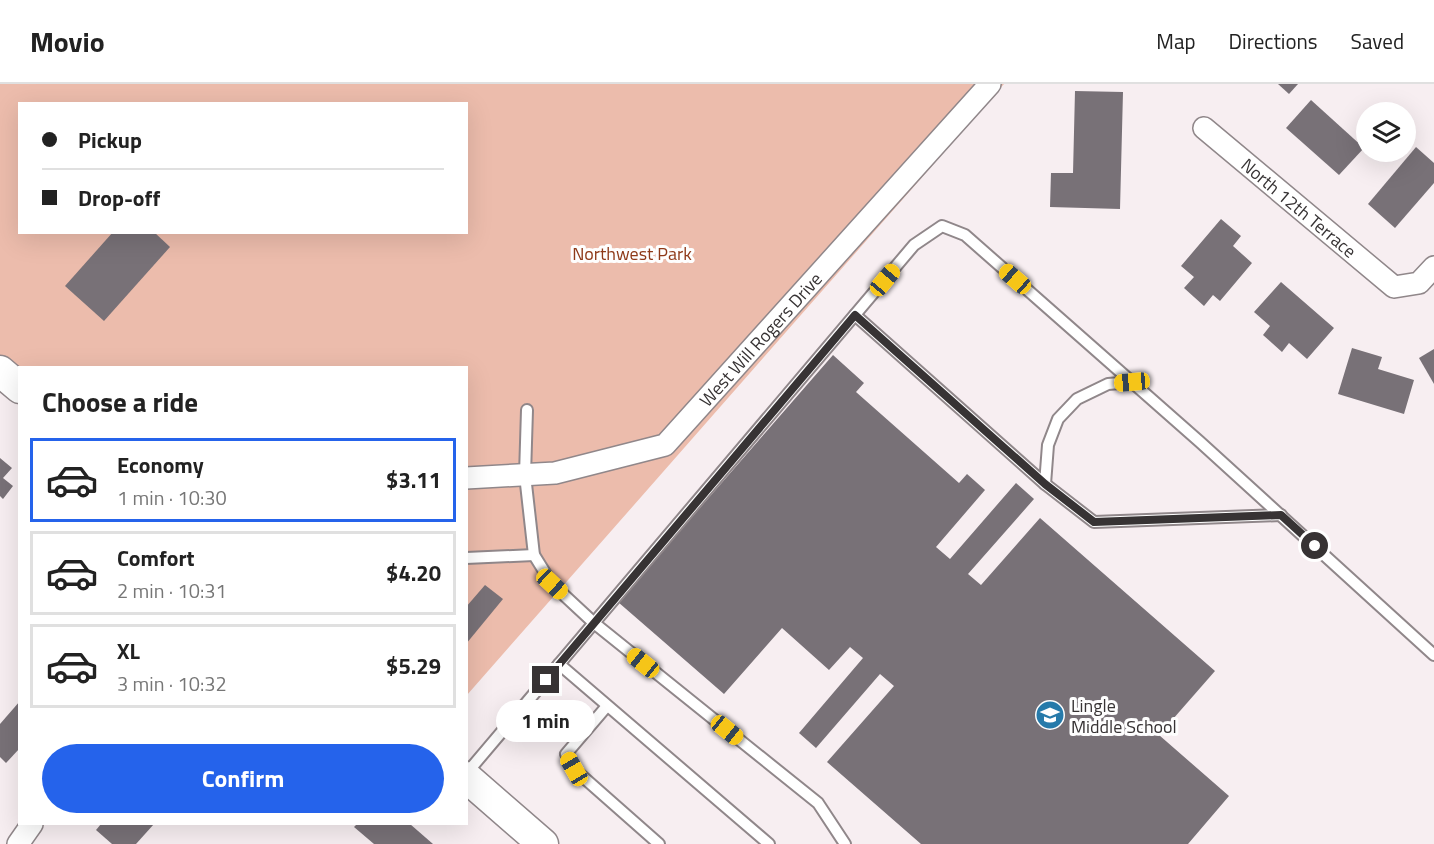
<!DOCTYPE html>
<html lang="en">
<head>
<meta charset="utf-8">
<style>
  :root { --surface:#fff; --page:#f2f2f2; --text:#222; --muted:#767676; --line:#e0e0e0; --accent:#2563eb }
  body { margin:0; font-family:"Titillium Web",sans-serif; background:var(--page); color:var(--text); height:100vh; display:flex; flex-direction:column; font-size:22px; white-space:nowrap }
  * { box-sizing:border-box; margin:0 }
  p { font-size:20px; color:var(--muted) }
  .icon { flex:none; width:33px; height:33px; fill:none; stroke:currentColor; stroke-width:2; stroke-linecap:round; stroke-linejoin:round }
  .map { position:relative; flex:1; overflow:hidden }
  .sheet { position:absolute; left:18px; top:282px; width:450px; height:459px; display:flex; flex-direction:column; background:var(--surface); border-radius:0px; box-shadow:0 6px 24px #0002 }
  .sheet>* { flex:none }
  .banner { position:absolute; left:18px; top:18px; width:450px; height:132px; border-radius:0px; box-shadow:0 6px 24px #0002; display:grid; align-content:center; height:132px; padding:0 24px; background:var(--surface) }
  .tools { position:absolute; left:1356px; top:18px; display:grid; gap:12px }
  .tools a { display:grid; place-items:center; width:60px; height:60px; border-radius:50%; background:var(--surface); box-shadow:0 6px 24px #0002; font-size:30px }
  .end { position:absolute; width:27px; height:27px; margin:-14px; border:8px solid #373334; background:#fff; box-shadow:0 0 0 3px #fff }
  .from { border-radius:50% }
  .bubble { position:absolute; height:42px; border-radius:21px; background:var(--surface); box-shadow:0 6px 24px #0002; font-size:20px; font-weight:700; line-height:42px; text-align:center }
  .car { position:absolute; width:18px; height:36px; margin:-18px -9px; border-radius:8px; box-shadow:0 0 4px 2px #0007; background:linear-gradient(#f5c518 24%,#345 0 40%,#f5c518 0 76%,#345 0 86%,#f5c518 0) }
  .banner b { display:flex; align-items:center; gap:21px; height:57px; font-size:22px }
  .banner b+b { border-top:2px solid var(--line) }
  .banner i { width:15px; height:15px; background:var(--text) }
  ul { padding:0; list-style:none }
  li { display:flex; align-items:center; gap:18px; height:84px; margin:0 12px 9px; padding:0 12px; border:3px solid var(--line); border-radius:0px }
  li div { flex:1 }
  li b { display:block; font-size:22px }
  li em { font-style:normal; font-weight:700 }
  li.selected { border-color:var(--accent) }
  li>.icon { width:54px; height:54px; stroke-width:1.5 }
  h2 { padding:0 24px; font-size:27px; line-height:72px }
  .cta { display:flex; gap:12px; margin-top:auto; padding:12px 24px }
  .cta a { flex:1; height:69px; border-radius:36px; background:var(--accent); color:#fff; font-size:24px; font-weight:700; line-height:69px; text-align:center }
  header { display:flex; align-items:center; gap:36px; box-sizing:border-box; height:84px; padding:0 30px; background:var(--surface); border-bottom:2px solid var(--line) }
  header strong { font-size:28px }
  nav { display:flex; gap:33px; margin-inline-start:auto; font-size:21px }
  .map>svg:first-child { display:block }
  .green { fill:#ecbcac; fill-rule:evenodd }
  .building { fill:#787177 }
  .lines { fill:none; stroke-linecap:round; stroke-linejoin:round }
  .lane-casing { stroke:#90878a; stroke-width:14 }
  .street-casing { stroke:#90878a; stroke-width:24 }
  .secondary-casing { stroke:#90878a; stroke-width:33 }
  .lane { stroke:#fff; stroke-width:10 }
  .street { stroke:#fff; stroke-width:21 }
  .secondary { stroke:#fff; stroke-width:30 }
  .route { stroke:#373334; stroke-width:8 }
  .labels { text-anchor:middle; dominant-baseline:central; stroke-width:6; stroke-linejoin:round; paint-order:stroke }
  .street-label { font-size:18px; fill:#373334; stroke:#fefefe }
  .park-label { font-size:18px; fill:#8e3918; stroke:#fefefe }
  .poi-label { font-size:18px; fill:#373334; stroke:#fefefe; text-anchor:start }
</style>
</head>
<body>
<header>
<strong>Movio</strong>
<nav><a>Map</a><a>Directions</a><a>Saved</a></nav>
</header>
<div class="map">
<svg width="1434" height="760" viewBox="0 0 1434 760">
  <rect width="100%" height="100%" fill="#f7eef1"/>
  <path class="green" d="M0 0H1004L467 611 466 284H20L19 304 0 287ZM20 20H466V148H20Z"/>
  <g class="building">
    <path d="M1278 0H1298L1289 10Z"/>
    <path d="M1075 7 1123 8 1120 125 1050 123 1051 89H1073Z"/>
    <path d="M1311 16 1364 64 1339 91 1286 44Z"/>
    <path d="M1416 63 1434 79V99L1395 144 1368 120Z"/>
    <path d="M1221 135 1241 152 1233 162 1252 179 1220 217 1213 211 1204 222 1184 204 1194 193 1181 182Z"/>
    <path d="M113 148H154L170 163 104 237 65 202Z"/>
    <path d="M1281 198 1334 244 1307 275 1289 259 1282 268 1263 251 1270 242 1254 228Z"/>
    <path d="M1352 264 1382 273 1378 285 1414 296 1404 330 1338 310Z"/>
    <path d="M1434 265V300L1419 274Z"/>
    <path d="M833 271 864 299 856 308 959 399 967 390 985 406 936 463 950 475 1016 399 1034 415 968 490 981 501 1040 434 1215 587 1159 651 1229 712 1188 760H921L827 678 894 602 880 590 816 664 799 649 863 574 850 563 829 586 782 544 724 610 618 518Z"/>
    <path d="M0 374 12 384 3 394 13 402 3 415 0 412Z"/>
    <path d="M485 501 503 515 466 560V523Z"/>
    <path d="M20 617V664L6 679 0 673V640Z"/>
    <path d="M101 740H154L136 760H112L96 746Z"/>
    <path d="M357 740H410L433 760H374L354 743Z"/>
  </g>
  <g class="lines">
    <g class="lane-casing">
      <g id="lane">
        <path d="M855 231 1045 400 1094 438 1281 431"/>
        <path d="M527 326 525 391 534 471 552 500 594 539 818 719 845 760"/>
        <path d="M1045 400 1048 361 1058 335 1077 315 1108 300 1132 298"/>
        <path d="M466 474 534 471"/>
        <path d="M559 580 769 760"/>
        <path d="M607 622 566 670 574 685 659 760"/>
        <path d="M466 690 914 161 942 142 965 151 1200 358 1434 571"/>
      </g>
    </g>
    <g class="street-casing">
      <g id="street">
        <path id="s1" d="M1204 44 1394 203 1419 199 1434 183"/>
        <path id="s2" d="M466 394 555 389 665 361 990 0"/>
        <path d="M18 760 32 740"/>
      </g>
    </g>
    <g class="secondary-casing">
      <g id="secondary">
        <path d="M0 287 20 304"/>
        <path d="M466 693 543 760"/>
      </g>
    </g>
    <use href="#lane" class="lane"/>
    <use href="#street" class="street"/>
    <use href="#secondary" class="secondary"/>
  </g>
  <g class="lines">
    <path class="route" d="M546 596 855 231 1045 400 1094 438 1281 431 1315 462"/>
  </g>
  <defs>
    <g id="school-disc" transform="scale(1.5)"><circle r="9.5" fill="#267aaa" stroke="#fefefe"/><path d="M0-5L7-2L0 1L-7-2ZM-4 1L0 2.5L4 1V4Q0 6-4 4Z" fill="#fff"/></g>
  </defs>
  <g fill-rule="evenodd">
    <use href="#school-disc" x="1050" y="631"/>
  </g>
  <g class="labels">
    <g class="street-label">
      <text stroke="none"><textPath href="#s1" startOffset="124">North 12th Terrace</textPath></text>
      <text stroke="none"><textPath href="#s2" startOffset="345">West Will Rogers Drive</textPath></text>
    </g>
    <g class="park-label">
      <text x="632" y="169">Northwest Park</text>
    </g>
    <g class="poi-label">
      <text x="1071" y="621">Lingle<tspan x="1071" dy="21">Middle School</tspan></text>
    </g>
  </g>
</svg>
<div class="tools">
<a><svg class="icon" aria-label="layers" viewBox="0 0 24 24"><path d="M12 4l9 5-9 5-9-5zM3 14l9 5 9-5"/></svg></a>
</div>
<i class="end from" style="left:1315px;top:462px"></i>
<i class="end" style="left:546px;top:596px"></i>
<div class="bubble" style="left:496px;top:616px;width:99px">1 min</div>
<i class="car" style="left:1015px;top:195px;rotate:311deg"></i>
<i class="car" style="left:885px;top:196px;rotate:40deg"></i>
<i class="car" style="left:1132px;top:298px;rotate:265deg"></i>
<i class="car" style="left:552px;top:500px;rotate:133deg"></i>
<i class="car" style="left:643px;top:579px;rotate:309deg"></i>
<i class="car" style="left:727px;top:646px;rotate:129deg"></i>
<i class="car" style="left:574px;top:685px;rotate:330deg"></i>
<div class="banner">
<b><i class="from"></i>Pickup</b>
<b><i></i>Drop-off</b>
</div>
<section class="sheet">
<h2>Choose a ride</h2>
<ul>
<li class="selected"><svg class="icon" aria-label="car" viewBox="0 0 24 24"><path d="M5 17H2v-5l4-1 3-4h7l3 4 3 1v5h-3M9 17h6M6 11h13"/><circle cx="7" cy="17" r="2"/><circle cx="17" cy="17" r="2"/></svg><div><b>Economy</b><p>1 min · 10:30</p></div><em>$3.11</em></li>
<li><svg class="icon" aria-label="car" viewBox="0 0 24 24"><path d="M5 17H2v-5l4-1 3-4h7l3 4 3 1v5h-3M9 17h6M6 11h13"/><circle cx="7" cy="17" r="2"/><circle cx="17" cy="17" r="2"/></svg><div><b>Comfort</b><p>2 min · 10:31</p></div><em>$4.20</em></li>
<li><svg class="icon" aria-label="car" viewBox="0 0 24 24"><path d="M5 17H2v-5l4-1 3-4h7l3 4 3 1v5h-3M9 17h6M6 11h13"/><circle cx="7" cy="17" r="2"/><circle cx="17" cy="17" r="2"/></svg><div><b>XL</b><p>3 min · 10:32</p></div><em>$5.29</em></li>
</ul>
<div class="cta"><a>Confirm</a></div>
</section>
</div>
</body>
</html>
